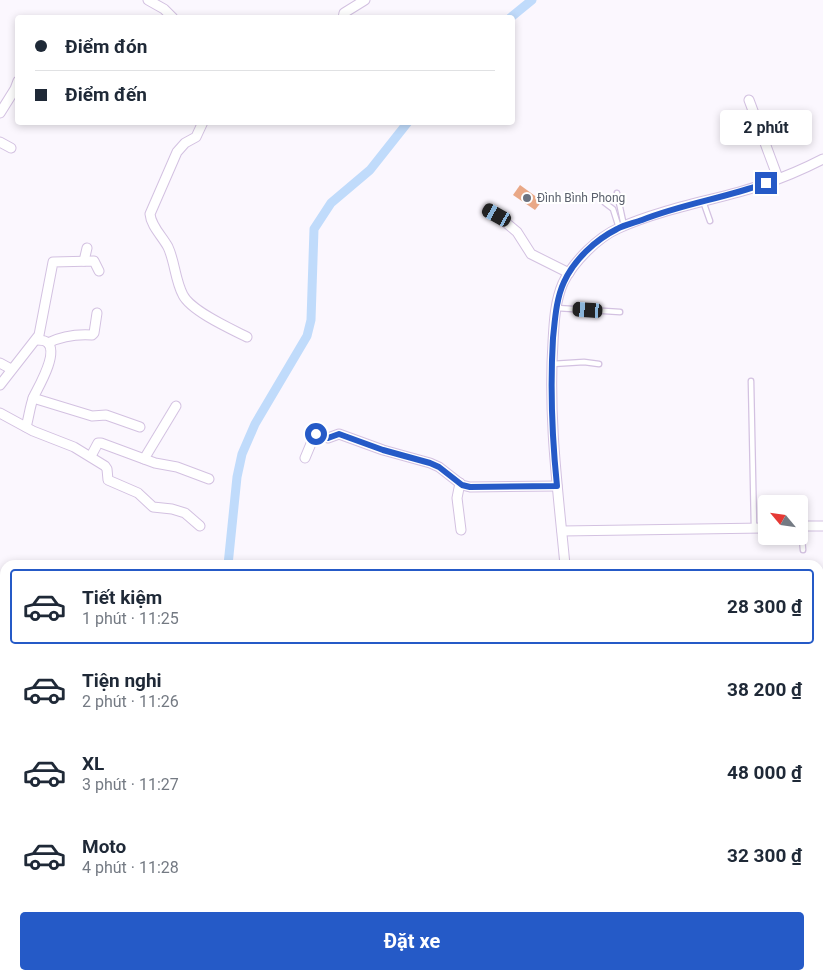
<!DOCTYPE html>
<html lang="vi">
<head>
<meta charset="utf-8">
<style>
  :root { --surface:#fff; --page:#f2f2f3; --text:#1f2937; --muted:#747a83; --line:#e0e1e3; --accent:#255ac7 }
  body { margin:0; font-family:Roboto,sans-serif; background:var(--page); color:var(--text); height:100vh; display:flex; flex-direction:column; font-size:19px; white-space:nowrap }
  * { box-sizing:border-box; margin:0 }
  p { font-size:16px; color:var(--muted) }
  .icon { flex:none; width:28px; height:28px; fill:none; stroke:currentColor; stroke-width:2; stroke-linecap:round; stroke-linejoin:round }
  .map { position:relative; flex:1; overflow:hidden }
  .sheet { position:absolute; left:0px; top:560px; width:824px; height:420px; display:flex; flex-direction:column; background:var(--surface); border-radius:15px 15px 0 0; box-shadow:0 2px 8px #0003 }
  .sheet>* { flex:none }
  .top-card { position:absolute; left:15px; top:15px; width:500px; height:110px; border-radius:5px; box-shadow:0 2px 8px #0003; display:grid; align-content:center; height:110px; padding:0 20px; background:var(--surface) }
  .needle { width:32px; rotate:299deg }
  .fabs { position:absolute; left:758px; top:495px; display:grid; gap:10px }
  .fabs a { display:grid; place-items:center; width:50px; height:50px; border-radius:5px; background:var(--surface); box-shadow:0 2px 8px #0003; font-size:25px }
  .end { position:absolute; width:22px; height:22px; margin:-11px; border:6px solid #255ac7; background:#fff; box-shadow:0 0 0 2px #fff }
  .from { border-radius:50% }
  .bubble { position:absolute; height:35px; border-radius:5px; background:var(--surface); box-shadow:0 2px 8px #0003; font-size:16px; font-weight:700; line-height:35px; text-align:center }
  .car { position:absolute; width:15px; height:30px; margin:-15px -8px; border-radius:6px; box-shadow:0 0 4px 1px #0007; background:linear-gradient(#222 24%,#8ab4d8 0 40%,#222 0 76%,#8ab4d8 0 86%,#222 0) }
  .top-card b { display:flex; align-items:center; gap:18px; height:48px; font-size:19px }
  .top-card b+b { border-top:1px solid var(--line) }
  .top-card i { width:12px; height:12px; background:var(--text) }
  ul { padding:9px 0 0; list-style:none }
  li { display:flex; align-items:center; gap:15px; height:75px; margin:0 10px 8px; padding:0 10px; border:2px solid transparent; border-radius:5px }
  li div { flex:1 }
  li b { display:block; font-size:19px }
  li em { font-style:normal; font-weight:700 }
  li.on { border-color:var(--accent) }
  li>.icon { width:45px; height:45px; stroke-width:1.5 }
  .button { display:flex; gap:10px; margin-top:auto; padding:10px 20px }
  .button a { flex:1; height:58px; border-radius:5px; background:var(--accent); color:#fff; font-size:20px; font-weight:700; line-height:58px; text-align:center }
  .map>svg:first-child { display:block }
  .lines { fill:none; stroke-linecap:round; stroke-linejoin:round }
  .canal { stroke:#c0dbfb; stroke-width:9 }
  .building { fill:#e9a887 }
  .lane-casing { stroke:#d3c1e1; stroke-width:7 }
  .street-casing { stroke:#d3c1e1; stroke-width:11 }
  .lane { stroke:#fff; stroke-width:4.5 }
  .street { stroke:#fff; stroke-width:9 }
  .route { stroke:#255ac7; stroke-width:6 }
  .worship-dot { fill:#6b7280; stroke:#fff; stroke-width:2 }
  .labels { text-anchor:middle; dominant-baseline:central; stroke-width:4; stroke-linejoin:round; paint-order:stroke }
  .worship-label { font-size:12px; fill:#5b616d; stroke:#fff; text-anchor:start }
</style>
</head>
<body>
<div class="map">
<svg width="823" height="980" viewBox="0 0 823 980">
  <rect width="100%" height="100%" fill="#fbf7fe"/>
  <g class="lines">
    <g class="canal">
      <path d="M510 18 532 0"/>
      <path d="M228 565 237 477 242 454 255 424 307 336 311 320 314 229 331 203 370 170 408 122"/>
      <path d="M134 975 136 980"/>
    </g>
  </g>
  <path class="building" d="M520 185 542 201 535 210 513 195Z"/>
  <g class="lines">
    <g class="lane-casing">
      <g id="lane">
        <path d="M617 193 624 226"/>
        <path d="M703 201 710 221"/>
        <path d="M605 203 613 209 619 228"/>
        <path d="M557 308 620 312"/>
        <path d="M552 364 584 362 599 364"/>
        <path d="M751 381 754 528"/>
        <path d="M801 526 803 550"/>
        <path d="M245 975 247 980"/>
        <path d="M536 980 538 975"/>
      </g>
    </g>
    <g class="street-casing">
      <g id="street">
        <path d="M148 0 164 9 173 18"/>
        <path d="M343 18 344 13 365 0"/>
        <path d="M749 100 778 178"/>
        <path d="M0 113 15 89 18 81"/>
        <path d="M203 122 196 137 185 143 177 152 150 214C151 226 162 236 168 247 175 262 175 280 183 295 191 311 231 329 247 337"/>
        <path d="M0 142 11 148"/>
        <path d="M488 210 497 215 517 232 531 254 569 273"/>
        <path d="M84 261 87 248"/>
        <path d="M48 343C62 336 76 334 92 335L94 333 97 313"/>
        <path d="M0 363 11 369"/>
        <path d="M0 385 39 335 53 262 94 261 99 271"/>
        <path d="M33 398 92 416 106 415 140 427"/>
        <path d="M0 413 33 431 74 447 105 466 107 469 108 480 138 493 153 507 172 509 185 513 200 526"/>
        <path d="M26 427C29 417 30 405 34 396 39 386 58 354 48 343 45 340 41 340 37 340"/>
        <path d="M91 456 98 443H101L155 463 177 467 209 479"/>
        <path d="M305 458 315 434 328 438 339 434 383 450 430 463 439 467 462 485 470 487 557 486"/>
        <path d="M144 459 176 406"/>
        <path d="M460 483 457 498 461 530"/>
        <path d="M799 526H823"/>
        <path d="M562 531 766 528"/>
        <path d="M565 565C558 491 548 417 553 342 554 323 555 301 563 283 573 262 598 237 619 228 657 211 699 203 739 192 767 184 796 173 823 159"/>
        <path d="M0 708 5 710"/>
        <path d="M0 897 5 899"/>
        <path d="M819 970 823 971"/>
        <path d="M560 980 561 975"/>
      </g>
    </g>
    <use href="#lane" class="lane"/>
    <use href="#street" class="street"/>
  </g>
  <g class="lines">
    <path class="route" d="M316 434 328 438 339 434 383 450 430 463 439 467 462 485 470 487 557 486C552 437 550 388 553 338 555 320 556 299 564 282 574 260 595 240 617 229 624 225 634 223 642 220 682 204 725 198 766 183"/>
  </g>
  <circle class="worship-dot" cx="527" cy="198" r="5"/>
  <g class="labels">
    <g class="worship-label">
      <text x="537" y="198">Đình Bình Phong</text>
    </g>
  </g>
</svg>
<div class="fabs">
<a><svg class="needle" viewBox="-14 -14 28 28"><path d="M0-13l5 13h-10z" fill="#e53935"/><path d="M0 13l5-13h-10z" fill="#747a83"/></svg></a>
</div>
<i class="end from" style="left:316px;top:434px"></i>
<i class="end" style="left:766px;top:183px"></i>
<div class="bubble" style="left:720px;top:110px;width:92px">2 phút</div>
<i class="car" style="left:497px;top:215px;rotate:299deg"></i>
<i class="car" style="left:588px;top:310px;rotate:274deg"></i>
<div class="top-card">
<b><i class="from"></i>Điểm đón</b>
<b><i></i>Điểm đến</b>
</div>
<section class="sheet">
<ul>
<li class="on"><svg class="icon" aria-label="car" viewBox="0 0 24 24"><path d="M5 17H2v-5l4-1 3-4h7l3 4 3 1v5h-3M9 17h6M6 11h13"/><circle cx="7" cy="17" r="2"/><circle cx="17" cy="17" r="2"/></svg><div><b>Tiết kiệm</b><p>1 phút · 11:25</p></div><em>28 300 ₫</em></li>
<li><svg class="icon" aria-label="car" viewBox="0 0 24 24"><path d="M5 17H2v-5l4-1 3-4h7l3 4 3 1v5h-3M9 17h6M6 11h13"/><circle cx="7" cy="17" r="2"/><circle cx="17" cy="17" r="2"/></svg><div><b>Tiện nghi</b><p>2 phút · 11:26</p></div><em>38 200 ₫</em></li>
<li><svg class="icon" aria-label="car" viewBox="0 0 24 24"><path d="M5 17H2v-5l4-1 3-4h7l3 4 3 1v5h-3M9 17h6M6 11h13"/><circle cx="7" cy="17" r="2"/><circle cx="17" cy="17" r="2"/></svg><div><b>XL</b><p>3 phút · 11:27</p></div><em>48 000 ₫</em></li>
<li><svg class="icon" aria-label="car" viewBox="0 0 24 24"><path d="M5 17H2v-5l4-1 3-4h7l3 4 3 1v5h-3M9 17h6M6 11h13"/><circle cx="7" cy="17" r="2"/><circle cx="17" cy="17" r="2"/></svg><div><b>Moto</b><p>4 phút · 11:28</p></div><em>32 300 ₫</em></li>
</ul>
<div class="button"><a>Đặt xe</a></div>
</section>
</div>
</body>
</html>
